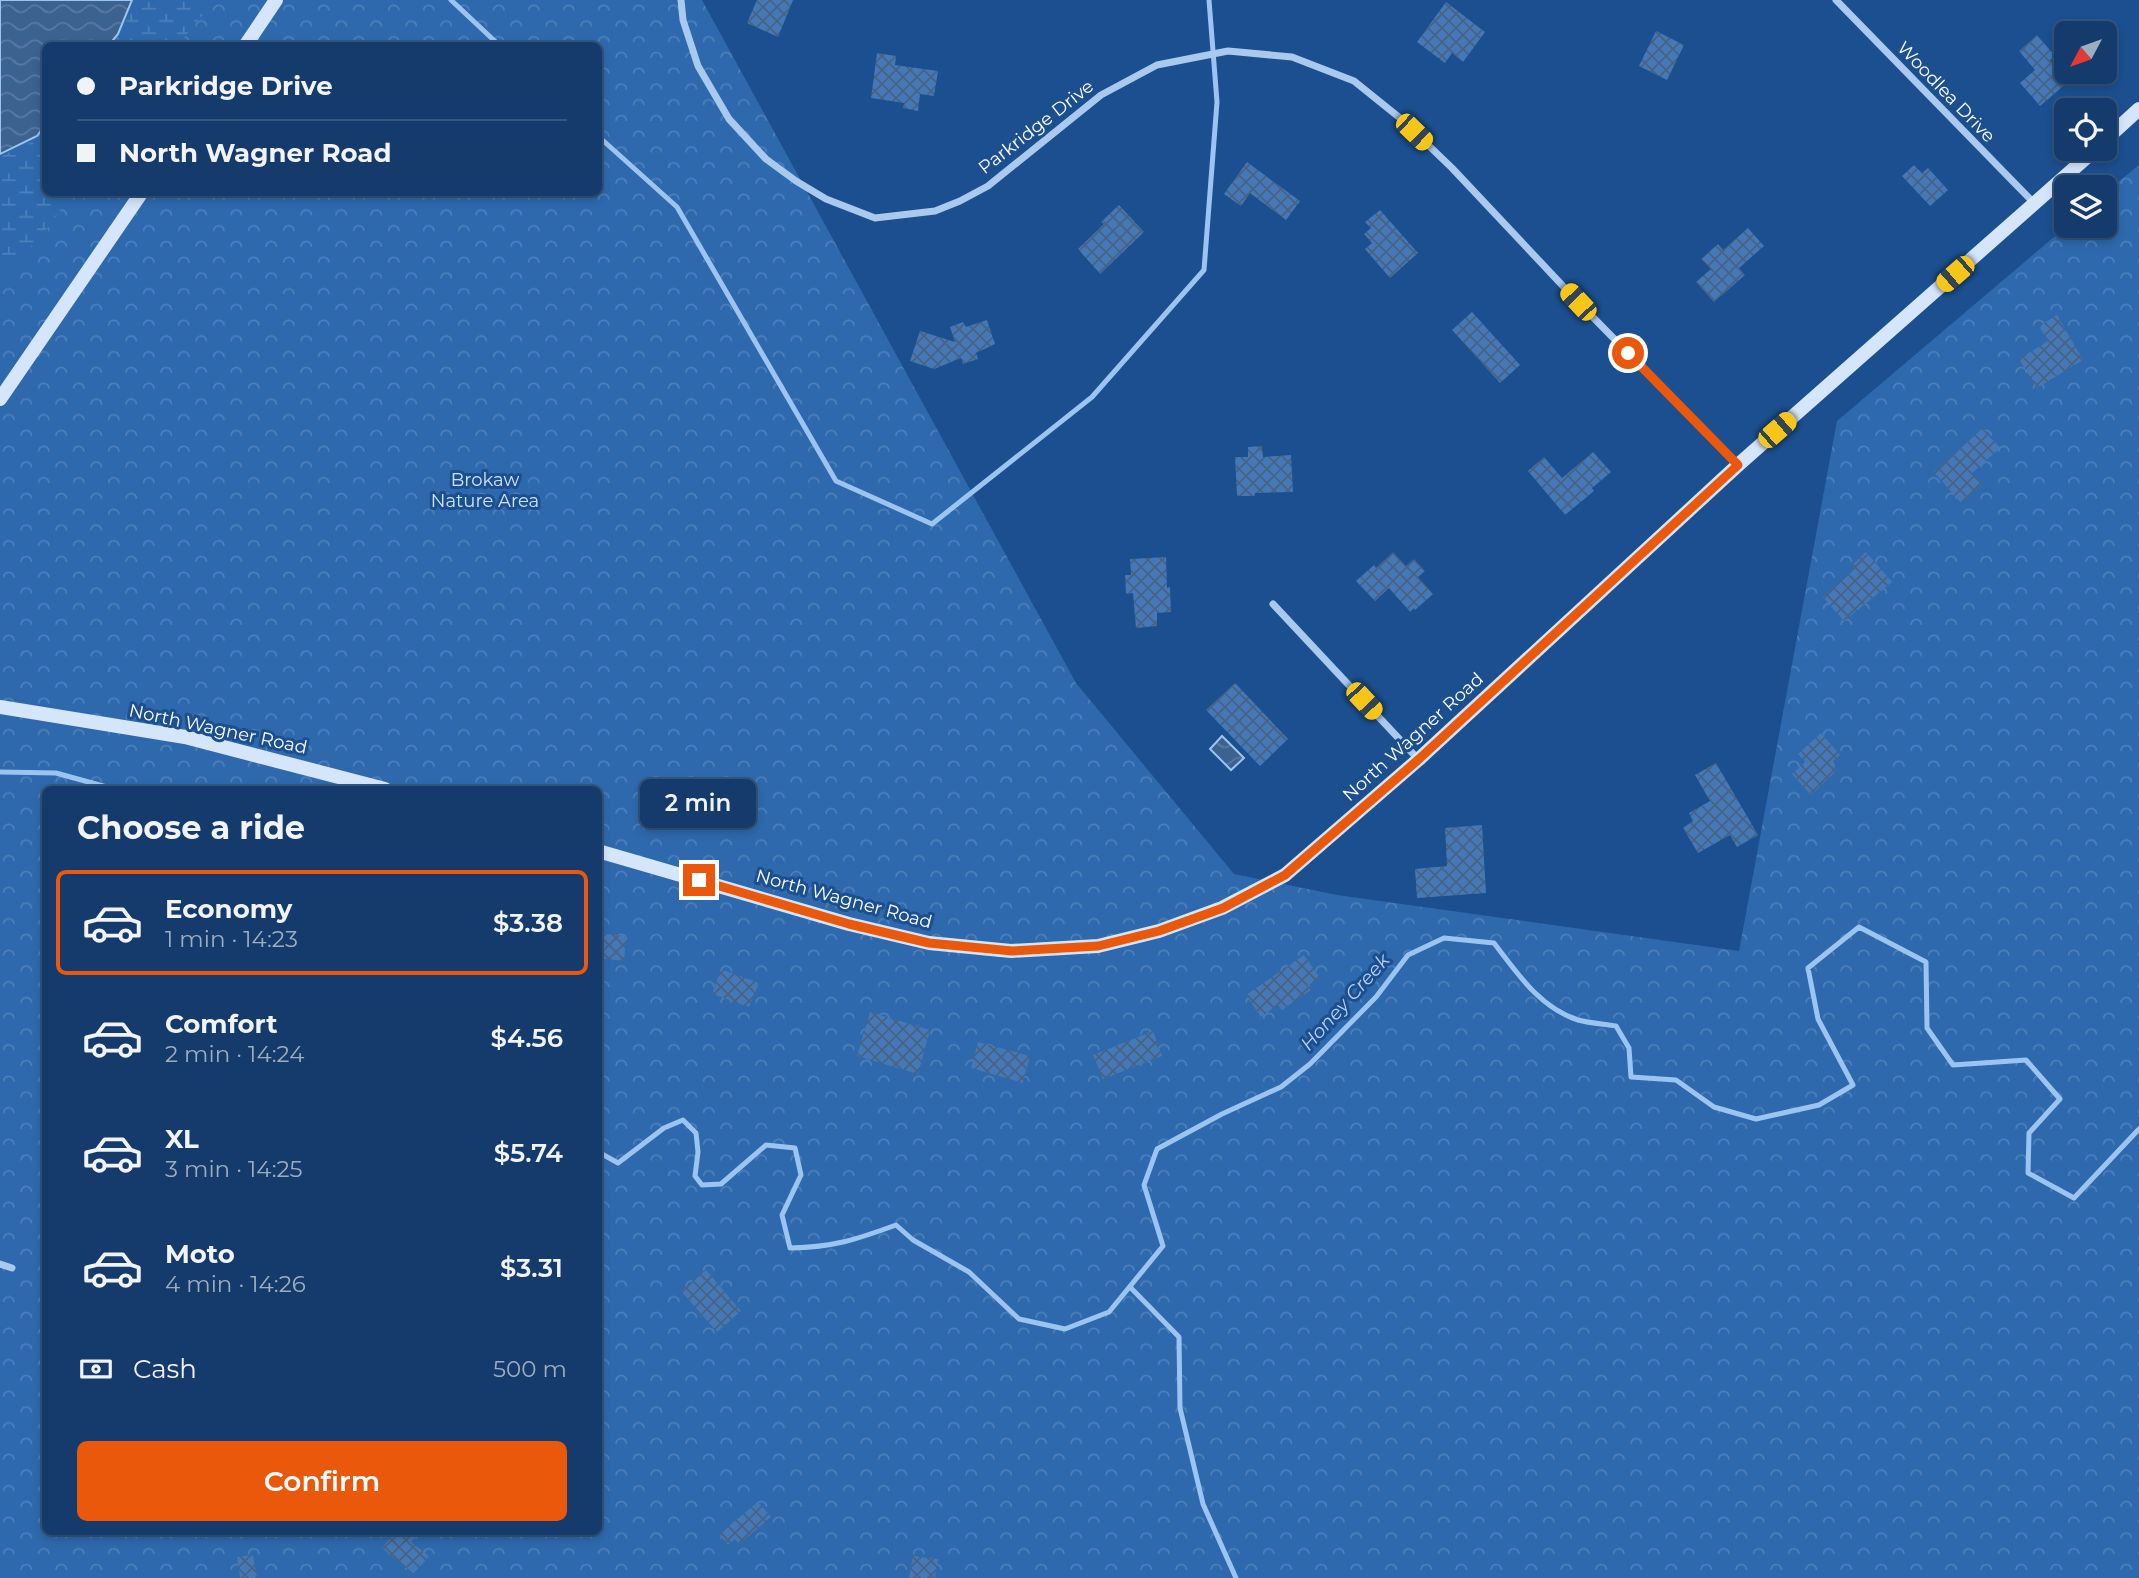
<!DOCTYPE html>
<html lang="en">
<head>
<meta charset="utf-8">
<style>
  :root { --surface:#143b6b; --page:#1d4271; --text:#f1f3f6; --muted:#9dadc1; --line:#33557e; --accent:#ea580c }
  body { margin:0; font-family:Montserrat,sans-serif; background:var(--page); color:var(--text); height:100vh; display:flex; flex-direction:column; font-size:26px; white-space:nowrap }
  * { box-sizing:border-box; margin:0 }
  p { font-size:23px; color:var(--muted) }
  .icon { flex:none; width:38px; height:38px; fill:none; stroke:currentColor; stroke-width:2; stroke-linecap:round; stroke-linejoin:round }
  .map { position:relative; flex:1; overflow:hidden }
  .side { position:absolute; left:42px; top:786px; width:560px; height:749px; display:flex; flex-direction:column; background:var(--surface); border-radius:10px; box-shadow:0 4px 10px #0003,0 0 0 2px var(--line) }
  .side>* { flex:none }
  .top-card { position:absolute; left:42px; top:42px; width:560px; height:154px; border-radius:10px; box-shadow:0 4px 10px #0003,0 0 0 2px var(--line); display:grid; align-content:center; height:154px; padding:0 35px; background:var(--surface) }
  .needle { width:46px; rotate:229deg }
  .fabs { position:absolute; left:2054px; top:21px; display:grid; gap:14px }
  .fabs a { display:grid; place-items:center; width:63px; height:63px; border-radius:10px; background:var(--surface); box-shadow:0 4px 10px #0003,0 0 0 2px var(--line); font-size:35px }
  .end { position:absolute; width:32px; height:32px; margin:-16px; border:9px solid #ea580c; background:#fff; box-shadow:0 0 0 4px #fff }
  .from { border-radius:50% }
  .bubble { position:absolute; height:49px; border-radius:10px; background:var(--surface); box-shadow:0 4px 10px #0003,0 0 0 2px var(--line); font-size:23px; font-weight:600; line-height:49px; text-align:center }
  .car { position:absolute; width:21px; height:42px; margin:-21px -10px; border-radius:9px; box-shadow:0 0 5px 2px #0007; background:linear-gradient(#f5c518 24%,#345 0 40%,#f5c518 0 76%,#345 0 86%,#f5c518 0) }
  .top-card b { display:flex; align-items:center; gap:24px; height:66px; font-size:26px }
  .top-card b+b { border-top:2px solid var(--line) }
  .top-card i { width:18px; height:18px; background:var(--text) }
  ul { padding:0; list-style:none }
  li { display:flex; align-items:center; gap:21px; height:105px; margin:0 14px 10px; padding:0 21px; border:4px solid transparent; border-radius:10px }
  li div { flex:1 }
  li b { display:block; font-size:26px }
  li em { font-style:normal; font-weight:600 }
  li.active { border-color:var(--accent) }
  li>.icon { width:63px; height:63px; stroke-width:1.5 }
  h2 { padding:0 35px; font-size:32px; line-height:84px }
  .pay { display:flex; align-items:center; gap:18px; height:77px; padding:0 35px; font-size:26px }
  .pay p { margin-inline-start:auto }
  .action { display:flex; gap:14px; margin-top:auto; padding:14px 35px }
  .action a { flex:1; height:80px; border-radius:10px; background:var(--accent); color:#fff; font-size:28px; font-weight:600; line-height:80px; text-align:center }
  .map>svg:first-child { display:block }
  .forest { fill:url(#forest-crowns); fill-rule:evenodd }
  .wetland { fill:url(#wetland-marsh) }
  .water { fill:url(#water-waves); stroke:#9cc4f0; stroke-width:2 }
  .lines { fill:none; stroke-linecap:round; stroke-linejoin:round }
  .stream { stroke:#9cc4f0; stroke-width:5 }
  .building { fill:url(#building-cross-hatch) }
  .street { stroke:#a9c9ee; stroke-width:7 }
  .secondary { stroke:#d6e6fa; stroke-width:14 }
  .route { stroke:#ea580c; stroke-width:9 }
  .labels { text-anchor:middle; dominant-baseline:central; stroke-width:6; stroke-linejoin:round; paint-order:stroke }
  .street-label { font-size:18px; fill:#fff; stroke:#1b4f8f }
  .park-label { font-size:18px; fill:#cfe3fa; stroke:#1b4f8f }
  .water-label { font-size:19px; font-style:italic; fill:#b5d3f5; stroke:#1b4f8f }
</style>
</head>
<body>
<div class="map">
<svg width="2139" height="1578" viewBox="0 0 2139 1578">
  <defs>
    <pattern id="forest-crowns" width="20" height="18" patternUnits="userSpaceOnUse" patternTransform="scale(1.75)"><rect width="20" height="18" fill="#2e69ad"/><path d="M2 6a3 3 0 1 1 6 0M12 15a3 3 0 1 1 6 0" fill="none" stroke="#4d80b9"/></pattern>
    <pattern id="wetland-marsh" width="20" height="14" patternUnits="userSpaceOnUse" patternTransform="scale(1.75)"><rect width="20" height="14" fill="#2e69ad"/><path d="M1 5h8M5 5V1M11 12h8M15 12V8" fill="none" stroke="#4d80b9"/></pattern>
    <pattern id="water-waves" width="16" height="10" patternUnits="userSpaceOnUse" patternTransform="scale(1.75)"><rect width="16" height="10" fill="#3c6290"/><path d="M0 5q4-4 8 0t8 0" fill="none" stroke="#597aa1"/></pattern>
    <pattern id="building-cross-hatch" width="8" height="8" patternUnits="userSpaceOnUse" patternTransform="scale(1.75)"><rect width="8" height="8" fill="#4478b7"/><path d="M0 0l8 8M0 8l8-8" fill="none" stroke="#486282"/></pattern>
  </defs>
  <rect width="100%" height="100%" fill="#1b4f8f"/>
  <path class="forest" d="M49 0H702L1076 683 1234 874 1337 895 1739 951 1837 421 2067 226H2105V193L2139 165V1578H0V48ZM46 46H598V192H46ZM46 789H598V1531H46Z"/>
  <g class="wetland">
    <path d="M134 0H215L178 45H113L121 36Z"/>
    <path d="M45 130 46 192 72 193 47 229 0 280V157L38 139Z"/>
  </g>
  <g class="water">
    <path d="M0 0H132L118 34 109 45 46 46 45 125 37 136 0 154Z"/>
    <path d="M1222 736 1244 758 1231 770 1210 749Z"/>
  </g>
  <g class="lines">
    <g class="stream">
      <path d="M451 0 500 46"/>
      <path d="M598 136 677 207 836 481 932 524 1092 397 1204 270 1217 102 1209 0"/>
      <path d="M0 772 56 773 114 789"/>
      <path d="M598 1144 602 1154 618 1163 664 1128 683 1120 696 1133 698 1152 695 1176 702 1185 721 1184 766 1145 795 1148 801 1175 782 1215 790 1248C834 1247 855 1240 896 1225L913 1240 969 1272 1019 1319 1065 1329 1109 1312 1163 1246 1144 1185 1157 1149 1222 1114 1281 1087 1310 1064 1376 997 1408 955 1444 938 1494 943C1517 973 1540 1008 1578 1020 1589 1023 1603 1024 1616 1026L1629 1048 1631 1077 1676 1080 1714 1107 1756 1119 1819 1105 1853 1085 1818 1019 1808 968 1859 927 1926 962 1927 1028 1953 1065 2026 1060 2060 1099 2029 1133 2028 1173 2074 1198 2139 1129"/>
      <path d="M1130 1287 1179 1337 1180 1408 1203 1504 1236 1578"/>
    </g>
  </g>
  <g class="building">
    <path d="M757 0H793L778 37 747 23Z"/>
    <path d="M1446 2 1485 32 1463 62 1452 53 1445 63 1417 42Z"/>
    <path d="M1656 31 1684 45 1667 80 1639 66Z"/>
    <path d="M2037 35 2055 56 2050 60 2068 82 2040 106 2020 83 2035 70 2019 51Z"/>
    <path d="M877 53 896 56 895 65 938 71 934 96 920 94 918 111 903 108 904 103 871 98Z"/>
    <path d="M1247 162 1300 201 1286 220 1250 193 1241 206 1224 194Z"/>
    <path d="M1914 165 1922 173 1928 168 1948 190 1930 206 1902 176Z"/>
    <path d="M1119 205 1144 232 1100 274 1078 249 1104 224 1101 222Z"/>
    <path d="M1380 210 1418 253 1390 278 1365 249 1372 243 1364 234 1371 228 1365 222Z"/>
    <path d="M1748 228 1764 246 1739 268 1745 275 1714 302 1696 282 1711 269 1701 259 1718 244 1723 250Z"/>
    <path d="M1472 312 1520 365 1500 383 1452 330Z"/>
    <path d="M2057 315 2083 360 2037 388 2019 359 2048 341 2039 326Z"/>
    <path d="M987 320 995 344 976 353 978 359 963 364 961 358 934 369 910 361 920 331 955 342 950 327 963 322 966 327Z"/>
    <path d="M1983 428 2000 448 1972 473 1982 484 1961 503 1934 472Z"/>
    <path d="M1262 446 1263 457 1291 455 1293 492 1255 493V496H1237L1235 457H1248V447Z"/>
    <path d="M1593 452 1611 472 1592 488 1594 491 1565 515 1528 471 1544 457 1562 478Z"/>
    <path d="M1393 552 1406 566 1414 559 1425 571 1418 577 1433 594 1415 610 1414 608 1410 612 1389 588 1375 601 1356 581 1374 565 1376 568Z"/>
    <path d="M1866 552 1892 582 1844 621 1823 597 1855 569 1852 565Z"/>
    <path d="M1166 557 1167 588 1170 587 1171 612 1157 613V626L1136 628 1133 593 1126 594 1125 575H1131L1130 559Z"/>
    <path d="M1235 683 1288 739 1260 766 1206 710Z"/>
    <path d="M1821 733 1840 755 1831 763 1837 770 1811 795 1792 774 1805 762 1798 754Z"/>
    <path d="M1716 763 1758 835 1737 847 1730 835 1698 853 1683 828 1693 821 1689 813 1710 801 1695 775Z"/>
    <path d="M1482 825 1486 893 1417 898 1415 869 1447 866 1445 828Z"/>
    <path d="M598 933 626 936 624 961 598 958Z"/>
    <path d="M1304 955 1320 978 1308 986 1311 990 1282 1010 1278 1005 1261 1017 1246 995Z"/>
    <path d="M721 969 759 983 749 1007 712 994Z"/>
    <path d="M870 1012 930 1030 918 1074 857 1056Z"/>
    <path d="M1153 1031 1162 1056 1103 1079 1093 1055Z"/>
    <path d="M978 1042 1030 1056 1023 1083 971 1068Z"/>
    <path d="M706 1270 741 1311 717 1332 681 1291Z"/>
    <path d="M758 1502 771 1517 739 1544 735 1539 728 1545 719 1534Z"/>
    <path d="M396 1531H420L411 1542 429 1556 414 1574 382 1548Z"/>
    <path d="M253 1555 257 1578H240L237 1557Z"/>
    <path d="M913 1556 938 1559 935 1578H909Z"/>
  </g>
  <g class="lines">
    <g class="street">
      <path d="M681 0 683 20 698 66 729 119 766 159 796 181 826 199 875 218 935 211 960 201 988 186 1101 95 1157 65 1228 51 1292 57 1354 81 1400 118 1452 168 1578 302 1738 465"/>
      <path d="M1836 0 2035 204"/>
      <path d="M1273 604 1418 759"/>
      <path d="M0 1264 12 1268"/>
    </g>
    <g class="secondary">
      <path d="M245 46 276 0"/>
      <path d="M2105 140 2139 109"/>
      <path d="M0 399 142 192"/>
      <path d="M0 707 185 737 385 789"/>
      <path d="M598 851 849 924 929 943 1011 951 1098 946 1159 931 1222 908 1285 875 1419 759 1738 465 2096 149"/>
    </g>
  </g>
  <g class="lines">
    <path class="route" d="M699 880 849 924 929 943 1012 951 1098 946 1159 931 1223 908 1285 875 1419 759 1738 465 1628 353"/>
  </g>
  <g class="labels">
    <g class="street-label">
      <text transform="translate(1946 92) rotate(46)">Woodlea Drive</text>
      <text transform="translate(1036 127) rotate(-38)">Parkridge Drive</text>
      <text transform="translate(218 729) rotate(12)">North Wagner Road</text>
      <text transform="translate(1413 737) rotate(-42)">North Wagner Road</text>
      <text transform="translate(844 899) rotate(15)">North Wagner Road</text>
    </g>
    <g class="park-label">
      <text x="485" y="480">Brokaw<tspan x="485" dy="21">Nature Area</tspan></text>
    </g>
    <g class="water-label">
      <text transform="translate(1345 1002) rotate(-48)">Honey Creek</text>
    </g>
  </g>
</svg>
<div class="fabs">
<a><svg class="needle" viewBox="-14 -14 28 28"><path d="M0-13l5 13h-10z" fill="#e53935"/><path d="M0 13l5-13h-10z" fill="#9dadc1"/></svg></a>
<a><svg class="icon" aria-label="locate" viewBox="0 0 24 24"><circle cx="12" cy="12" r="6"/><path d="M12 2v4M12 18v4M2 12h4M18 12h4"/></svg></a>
<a><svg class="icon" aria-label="layers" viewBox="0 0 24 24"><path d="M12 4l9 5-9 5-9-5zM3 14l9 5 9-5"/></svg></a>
</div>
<i class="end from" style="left:1628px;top:353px"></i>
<i class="end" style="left:699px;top:880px"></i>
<div class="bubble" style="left:640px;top:779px;width:116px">2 min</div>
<i class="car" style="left:1414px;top:132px;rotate:134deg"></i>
<i class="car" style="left:1955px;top:274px;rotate:229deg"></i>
<i class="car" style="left:1578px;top:302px;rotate:317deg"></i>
<i class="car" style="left:1777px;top:430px;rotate:49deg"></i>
<i class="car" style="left:1364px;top:701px;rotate:137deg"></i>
<div class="top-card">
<b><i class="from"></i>Parkridge Drive</b>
<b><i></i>North Wagner Road</b>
</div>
<section class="side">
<h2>Choose a ride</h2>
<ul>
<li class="active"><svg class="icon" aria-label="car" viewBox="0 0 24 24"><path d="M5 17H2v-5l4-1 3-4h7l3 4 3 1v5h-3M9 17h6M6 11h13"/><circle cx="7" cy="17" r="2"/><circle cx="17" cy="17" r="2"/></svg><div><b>Economy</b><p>1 min · 14:23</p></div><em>$3.38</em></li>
<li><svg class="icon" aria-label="car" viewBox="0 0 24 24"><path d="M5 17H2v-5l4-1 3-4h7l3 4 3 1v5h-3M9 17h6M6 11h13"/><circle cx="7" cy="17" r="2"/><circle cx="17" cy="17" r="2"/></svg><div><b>Comfort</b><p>2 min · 14:24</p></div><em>$4.56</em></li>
<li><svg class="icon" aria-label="car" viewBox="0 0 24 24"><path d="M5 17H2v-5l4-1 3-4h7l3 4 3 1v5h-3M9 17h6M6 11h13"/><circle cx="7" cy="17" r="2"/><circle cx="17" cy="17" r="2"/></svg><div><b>XL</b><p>3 min · 14:25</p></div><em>$5.74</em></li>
<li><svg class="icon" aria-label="car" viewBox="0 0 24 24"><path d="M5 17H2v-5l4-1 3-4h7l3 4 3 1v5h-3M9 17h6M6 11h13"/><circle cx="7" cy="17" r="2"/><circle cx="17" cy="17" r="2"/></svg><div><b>Moto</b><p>4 min · 14:26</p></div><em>$3.31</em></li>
</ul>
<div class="pay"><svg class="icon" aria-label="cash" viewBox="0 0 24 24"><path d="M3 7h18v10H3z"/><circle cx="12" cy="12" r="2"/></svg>Cash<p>500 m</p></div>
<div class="action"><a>Confirm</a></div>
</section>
</div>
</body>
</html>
